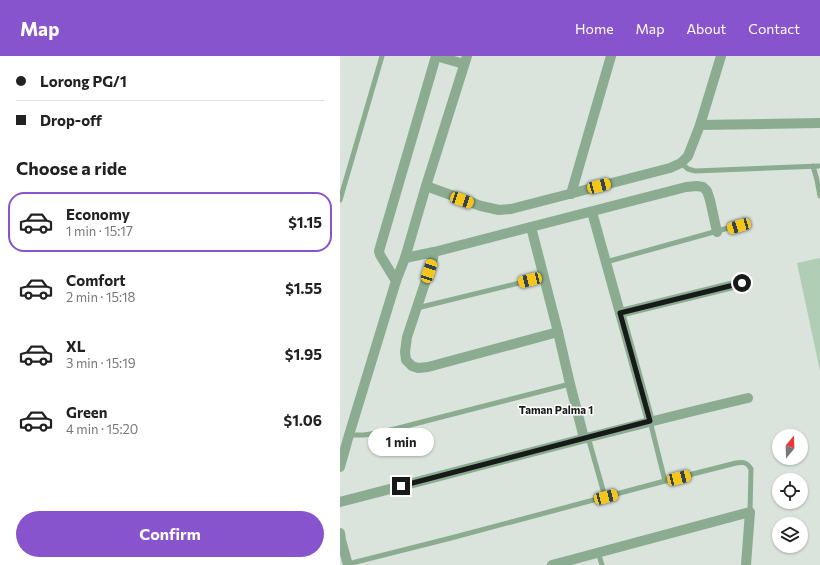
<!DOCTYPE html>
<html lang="en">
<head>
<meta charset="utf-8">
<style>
  :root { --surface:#fff; --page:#f2f2f2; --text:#222; --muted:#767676; --line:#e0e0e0; --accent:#8854cd }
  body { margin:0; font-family:Commissioner,sans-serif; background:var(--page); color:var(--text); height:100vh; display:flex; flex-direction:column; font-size:15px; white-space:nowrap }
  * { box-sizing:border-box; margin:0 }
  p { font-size:13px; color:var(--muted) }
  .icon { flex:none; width:22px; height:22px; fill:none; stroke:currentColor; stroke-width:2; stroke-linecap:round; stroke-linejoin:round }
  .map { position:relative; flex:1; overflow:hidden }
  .panel { display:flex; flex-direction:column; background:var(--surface); width:340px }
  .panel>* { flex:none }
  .guide { display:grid; align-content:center; height:88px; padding:0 16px; background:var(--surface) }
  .needle { width:26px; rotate:19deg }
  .tools { position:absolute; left:432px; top:373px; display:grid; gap:8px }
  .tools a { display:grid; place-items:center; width:36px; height:36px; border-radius:50%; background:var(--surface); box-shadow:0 1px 3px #0004; font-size:20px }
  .end { position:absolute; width:18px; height:18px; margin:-9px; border:5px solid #171a18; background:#fff; box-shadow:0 0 0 2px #fff }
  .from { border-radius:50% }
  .bubble { position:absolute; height:28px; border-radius:14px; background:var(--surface); box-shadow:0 1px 3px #0004; font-size:13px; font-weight:700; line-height:28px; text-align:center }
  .car { position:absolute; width:12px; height:24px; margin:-12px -6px; border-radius:5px; box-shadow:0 0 3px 1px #0007; background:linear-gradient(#f5c518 24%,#345 0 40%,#f5c518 0 76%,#345 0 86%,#f5c518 0) }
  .guide b { display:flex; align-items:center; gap:14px; height:38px; font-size:15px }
  .guide b+b { border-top:1px solid var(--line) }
  .guide i { width:10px; height:10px; background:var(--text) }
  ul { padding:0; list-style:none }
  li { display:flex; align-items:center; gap:12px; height:60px; margin:0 8px 6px; padding:0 8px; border:2px solid transparent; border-radius:16px }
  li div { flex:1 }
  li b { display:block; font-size:15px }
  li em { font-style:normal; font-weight:700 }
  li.on { border-color:var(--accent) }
  li>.icon { width:36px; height:36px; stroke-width:1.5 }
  h2 { padding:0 16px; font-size:18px; line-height:48px }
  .button { display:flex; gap:8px; margin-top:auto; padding:8px 16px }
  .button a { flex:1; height:46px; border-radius:24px; background:var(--accent); color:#fff; font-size:16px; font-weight:700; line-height:46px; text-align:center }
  header { display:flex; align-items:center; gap:24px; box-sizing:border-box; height:56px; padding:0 20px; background:var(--accent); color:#fff }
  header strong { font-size:19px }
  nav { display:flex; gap:22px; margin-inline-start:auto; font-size:14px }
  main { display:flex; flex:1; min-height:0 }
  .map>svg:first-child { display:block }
  .green { fill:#b0cdb5 }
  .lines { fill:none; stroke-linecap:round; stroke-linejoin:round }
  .service { stroke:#8bac91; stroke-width:5 }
  .minor { stroke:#8bac91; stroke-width:10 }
  .route { stroke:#171a18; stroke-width:5 }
  .labels { text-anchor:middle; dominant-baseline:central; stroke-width:3; stroke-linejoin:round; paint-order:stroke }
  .neighbourhood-label { font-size:11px; font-weight:bold; fill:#171a18; stroke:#fff }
</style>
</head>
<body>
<header>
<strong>Map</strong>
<nav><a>Home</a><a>Map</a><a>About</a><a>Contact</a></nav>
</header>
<main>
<section class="panel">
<div class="guide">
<b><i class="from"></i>Lorong PG/1</b>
<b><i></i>Drop-off</b>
</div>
<h2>Choose a ride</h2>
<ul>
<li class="on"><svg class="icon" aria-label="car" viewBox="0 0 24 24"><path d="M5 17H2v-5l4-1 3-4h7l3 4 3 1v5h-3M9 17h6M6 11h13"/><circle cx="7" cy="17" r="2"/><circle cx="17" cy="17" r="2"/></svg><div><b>Economy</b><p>1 min · 15:17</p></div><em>$1.15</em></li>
<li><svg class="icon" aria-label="car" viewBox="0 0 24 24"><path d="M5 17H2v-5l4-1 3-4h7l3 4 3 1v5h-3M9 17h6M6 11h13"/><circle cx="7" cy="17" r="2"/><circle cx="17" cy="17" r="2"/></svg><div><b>Comfort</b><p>2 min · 15:18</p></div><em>$1.55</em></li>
<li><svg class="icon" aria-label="car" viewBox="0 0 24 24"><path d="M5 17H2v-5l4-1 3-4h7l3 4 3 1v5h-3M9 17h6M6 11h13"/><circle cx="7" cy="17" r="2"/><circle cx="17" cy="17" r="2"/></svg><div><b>XL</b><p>3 min · 15:19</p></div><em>$1.95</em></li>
<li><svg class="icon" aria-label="car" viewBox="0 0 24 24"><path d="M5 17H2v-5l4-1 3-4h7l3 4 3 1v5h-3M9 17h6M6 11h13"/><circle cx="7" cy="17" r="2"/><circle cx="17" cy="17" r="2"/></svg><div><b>Green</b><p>4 min · 15:20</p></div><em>$1.06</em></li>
</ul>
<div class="button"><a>Confirm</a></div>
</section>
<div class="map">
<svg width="480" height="509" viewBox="0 0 480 509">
  <rect width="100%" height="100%" fill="#dae4dc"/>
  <path class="green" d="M480 202V315L457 207Z"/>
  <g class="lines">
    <g class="service">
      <path d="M341 107 348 113 355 115 480 110"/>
      <path d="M473 110 477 124 480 140"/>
      <path d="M0 144 42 0"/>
      <path d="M266 206 399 169"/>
      <path d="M77 252 204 221"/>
      <path d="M310 365 325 425"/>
      <path d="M9 379H24L43 376 230 328"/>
      <path d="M248 381 265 441"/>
      <path d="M258 496 262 509"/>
      <path d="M8 508 111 482 325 425 396 407C404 406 407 406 411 413L410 456"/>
    </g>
    <g class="minor">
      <path d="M96 0 124 8"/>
      <path d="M360 69 480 67"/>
      <path d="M86 130 141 150 159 154 171 153 330 112 341 107 348 100 360 69 381 0"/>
      <path d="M231 138 271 0"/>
      <path d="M252 156 310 365"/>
      <path d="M191 171 218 276 230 328 244 382"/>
      <path d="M94 196 93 203 67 281 65 296 66 304 72 310 78 312 88 311 218 276"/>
      <path d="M65 202 94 196 346 131 357 130 363 131 367 135 370 144 377 176"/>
      <path d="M56 225 40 199 39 195 96 0"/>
      <path d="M280 257 402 227"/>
      <path d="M0 411 9 379 56 225 65 202 86 130 127 0"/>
      <path d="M0 446C136 411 271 374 408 342"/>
      <path d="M0 477 1 484 8 509"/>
      <path d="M212 509 410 456 406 509"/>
    </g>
  </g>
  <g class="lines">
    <path class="route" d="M61 430 310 365 280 257 402 227"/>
  </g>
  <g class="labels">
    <g class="neighbourhood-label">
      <text x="216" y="353">Taman Palma 1</text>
    </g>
  </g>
</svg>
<div class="tools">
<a><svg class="needle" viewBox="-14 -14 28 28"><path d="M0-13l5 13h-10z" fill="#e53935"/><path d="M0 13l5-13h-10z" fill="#767676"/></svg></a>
<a><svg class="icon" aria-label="locate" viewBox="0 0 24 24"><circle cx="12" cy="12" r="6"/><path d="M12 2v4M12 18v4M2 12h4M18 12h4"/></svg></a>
<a><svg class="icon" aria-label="layers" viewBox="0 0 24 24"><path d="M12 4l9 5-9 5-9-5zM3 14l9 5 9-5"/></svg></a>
</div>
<i class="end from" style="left:402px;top:227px"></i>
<i class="end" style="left:61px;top:430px"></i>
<div class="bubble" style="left:28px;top:372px;width:66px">1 min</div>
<i class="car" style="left:259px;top:130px;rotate:75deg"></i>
<i class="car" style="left:122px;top:144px;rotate:109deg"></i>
<i class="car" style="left:399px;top:170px;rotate:254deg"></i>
<i class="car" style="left:89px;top:215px;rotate:18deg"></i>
<i class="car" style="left:190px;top:224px;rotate:256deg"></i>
<i class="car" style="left:339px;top:422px;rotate:76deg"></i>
<i class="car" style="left:266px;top:441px;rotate:75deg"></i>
</div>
</main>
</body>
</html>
